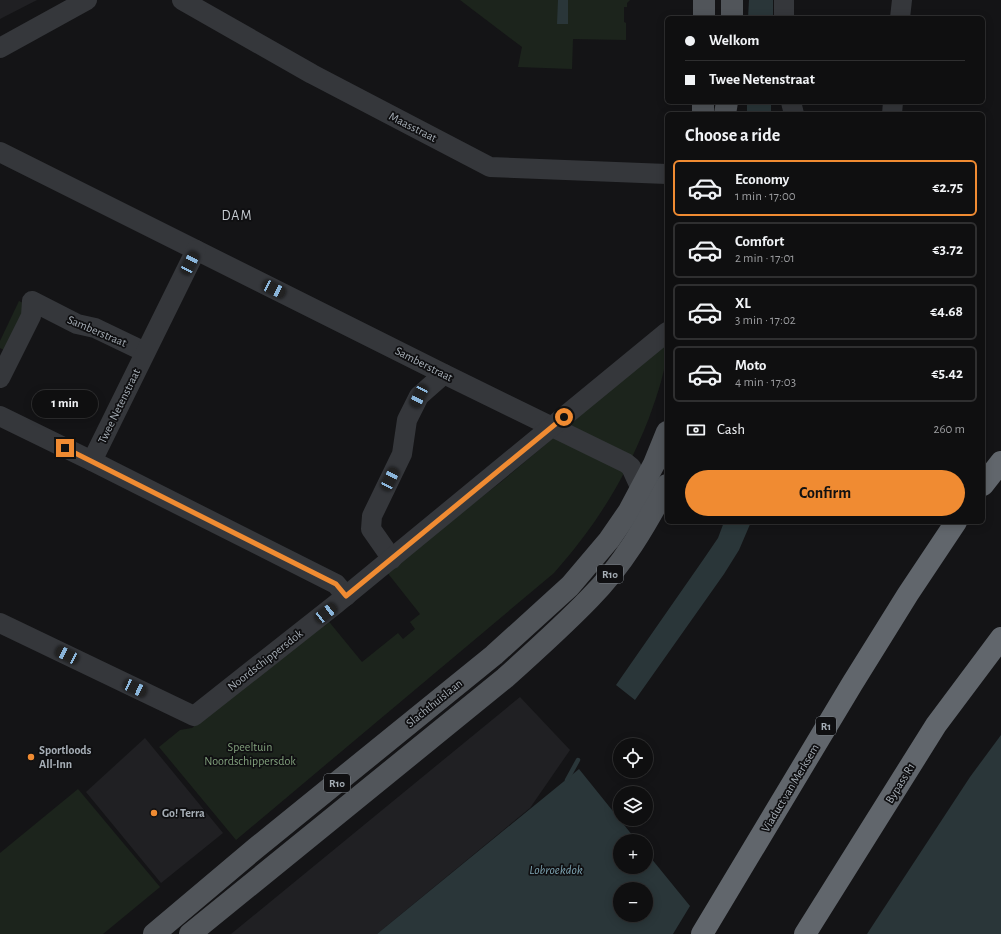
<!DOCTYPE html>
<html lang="en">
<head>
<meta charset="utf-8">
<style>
  :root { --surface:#0f0f10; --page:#181819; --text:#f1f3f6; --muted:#9b9c9f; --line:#2f2f30; --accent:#f08b32 }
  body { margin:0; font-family:"Alegreya Sans",sans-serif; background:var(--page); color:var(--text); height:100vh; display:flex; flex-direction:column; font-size:15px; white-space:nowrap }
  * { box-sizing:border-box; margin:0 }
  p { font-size:13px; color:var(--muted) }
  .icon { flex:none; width:22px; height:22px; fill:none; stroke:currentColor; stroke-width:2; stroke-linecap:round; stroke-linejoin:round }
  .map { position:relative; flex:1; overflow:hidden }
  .side { position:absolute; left:665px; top:112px; width:320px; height:412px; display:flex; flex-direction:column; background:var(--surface); border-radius:6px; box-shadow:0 2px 10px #0003,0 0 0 1px var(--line) }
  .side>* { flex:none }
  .top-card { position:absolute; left:665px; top:16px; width:320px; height:88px; border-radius:6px; box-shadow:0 2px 10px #0003,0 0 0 1px var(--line); display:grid; align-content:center; height:88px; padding:0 20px; background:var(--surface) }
  .tools { position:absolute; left:613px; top:738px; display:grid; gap:8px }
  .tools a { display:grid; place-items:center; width:40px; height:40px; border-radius:50%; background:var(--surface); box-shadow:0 2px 10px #0003,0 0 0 1px var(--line); font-size:20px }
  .end { position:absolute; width:18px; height:18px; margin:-9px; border:5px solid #f08b32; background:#111; box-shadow:0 0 0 2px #111 }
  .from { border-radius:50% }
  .bubble { position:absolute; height:28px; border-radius:14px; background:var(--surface); box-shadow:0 2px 10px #0003,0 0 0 1px var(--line); font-size:13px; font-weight:700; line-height:28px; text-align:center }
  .car { position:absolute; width:12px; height:24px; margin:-12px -6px; border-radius:5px; box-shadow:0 0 3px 1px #0007; background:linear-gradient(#222 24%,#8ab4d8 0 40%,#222 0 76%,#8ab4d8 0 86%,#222 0) }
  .top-card b { display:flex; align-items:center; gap:14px; height:38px; font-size:15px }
  .top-card b+b { border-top:1px solid var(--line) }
  .top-card i { width:10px; height:10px; background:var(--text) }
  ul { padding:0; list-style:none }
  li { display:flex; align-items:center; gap:12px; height:56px; margin:0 8px 6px; padding:0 12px; border:2px solid var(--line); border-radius:6px }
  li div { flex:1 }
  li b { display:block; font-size:15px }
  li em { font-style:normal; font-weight:700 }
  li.on { border-color:var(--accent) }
  li>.icon { width:36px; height:36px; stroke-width:1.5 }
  h2 { padding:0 20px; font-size:18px; line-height:48px }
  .pay { display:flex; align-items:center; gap:10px; height:44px; padding:0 20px; font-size:15px }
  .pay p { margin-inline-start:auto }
  .cta { display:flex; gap:8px; margin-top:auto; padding:8px 20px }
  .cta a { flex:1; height:46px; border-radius:24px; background:var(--accent); color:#111; font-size:16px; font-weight:700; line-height:46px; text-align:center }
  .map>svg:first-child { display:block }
  .built { fill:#202023 }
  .green { fill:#1c241c }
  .water { fill:#2a3639; fill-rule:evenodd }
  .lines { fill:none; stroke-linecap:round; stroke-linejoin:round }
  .stream { stroke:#2a3639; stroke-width:4.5 }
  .minor { stroke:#35373b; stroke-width:20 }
  .major { stroke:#51555a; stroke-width:22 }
  .highway { stroke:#61666c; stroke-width:22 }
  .route { stroke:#f08b32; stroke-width:5 }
  .poi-dot { fill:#f08b32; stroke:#0f0f11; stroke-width:1.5 }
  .labels { text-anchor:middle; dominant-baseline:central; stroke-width:3.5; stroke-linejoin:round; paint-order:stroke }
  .shield { fill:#0f0f11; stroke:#797e84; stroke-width:1 }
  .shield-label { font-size:11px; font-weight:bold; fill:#a6aeb6 }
  .street-label { font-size:12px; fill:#a6aeb6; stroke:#0f0f11 }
  .park-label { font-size:12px; fill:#82a17d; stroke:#0f0f11 }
  .poi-label { font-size:12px; font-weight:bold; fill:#a6aeb6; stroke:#0f0f11; text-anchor:start }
  .water-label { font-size:13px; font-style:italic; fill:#7da3b1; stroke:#0f0f11 }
  .quarter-label { font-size:14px; letter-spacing:1px; fill:#c7ccd2; stroke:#0f0f11 }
</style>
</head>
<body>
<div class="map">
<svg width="1001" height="934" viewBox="0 0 1001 934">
  <rect width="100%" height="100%" fill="#141416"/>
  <g class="built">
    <path d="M0 0H37L0 19Z"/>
    <path d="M520 697 570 750 530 808 377 934H231Z"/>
    <path d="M145 738 223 833 161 883 86 792Z"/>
  </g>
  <g class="green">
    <path d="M460 0H630L627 3V7H624V22L626 23V40L573 39 572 69 518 67 522 47Z"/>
    <path d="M19 301 29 306 8 352 0 348V341Z"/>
    <path d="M667 342C667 368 658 393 649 418 625 479 597 524 554 573L236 840 159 747 180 730 192 728 326 618 362 662 398 633 403 639 415 629 410 622 420 614 386 571 501 482Z"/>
    <path d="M78 789 160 887 103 934H0V853Z"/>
  </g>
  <g class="water">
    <path d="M558 0H568V24H557Z"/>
    <path d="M749 0H773V18H748Z"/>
    <rect x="747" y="102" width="24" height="12"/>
    <path d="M724 522H751L739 550 724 574 635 700 616 685 703 560 718 538Z"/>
    <path d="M1001 735V934H867L970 777Z"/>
    <path d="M579 769 637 841H620V867H646V852L690 906 673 934H377ZM620 889H646V915H620Z"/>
  </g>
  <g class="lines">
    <path class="stream" d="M567 780 578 760"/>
    <g class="minor">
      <path d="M182 0 312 74 490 167 667 174"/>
      <path d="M784 18V0"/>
      <path d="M900 18 902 0"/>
      <path d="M0 48 87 0"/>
      <path d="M791 102 794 114"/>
      <path d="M892 114 893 102"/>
      <path d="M0 152 444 374 626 463 631 467 641 489"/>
      <path d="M0 378 31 316 32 301 77 324 95 328 145 352"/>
      <path d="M0 416 92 461 336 584 346 596"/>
      <path d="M92 461 196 250"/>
      <path d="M392 559 371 529 372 516 402 454 407 420 419 396 444 374"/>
      <path d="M0 623 194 716 336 604 667 332"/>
    </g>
    <g class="major">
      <path d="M704 18V0"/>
      <path d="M732 18V0"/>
      <path d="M703 114V102"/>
      <path d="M725 114 727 102"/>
      <path d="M154 934 256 848 494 655 570 586 609 540 629 511 654 464 667 432"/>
      <path d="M190 934 505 678C534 652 563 626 590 598 622 566 646 525 667 485"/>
    </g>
    <g class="highway">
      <path d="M983 485 1001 462"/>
      <path d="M702 934 852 684 908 594 956 522"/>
      <path d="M805 934 936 725 1001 638"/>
    </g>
  </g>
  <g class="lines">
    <path class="route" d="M65 448 336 584 346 596 564 417"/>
  </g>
  <g class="poi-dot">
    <circle cx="31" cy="757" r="4"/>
    <circle cx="154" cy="813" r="4"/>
  </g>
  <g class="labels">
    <g class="shield">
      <rect x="597" y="565" width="26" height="18" rx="3"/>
      <rect x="816" y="717" width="20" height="18" rx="3"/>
      <rect x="324" y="774" width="26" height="18" rx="3"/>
    </g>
    <g class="shield-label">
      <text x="610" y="574">R10</text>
      <text x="826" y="726">R1</text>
      <text x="337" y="783">R10</text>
    </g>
    <g class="street-label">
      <text transform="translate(413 127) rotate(27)">Maasstraat</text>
      <text transform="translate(97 331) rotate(23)">Samberstraat</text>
      <text transform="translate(424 364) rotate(27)">Samberstraat</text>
      <text transform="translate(119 406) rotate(-64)">Twee Netenstraat</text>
      <text transform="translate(265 660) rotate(-38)">Noordschippersdok</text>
      <text transform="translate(434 703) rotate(-39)">Slachthuislaan</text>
      <text transform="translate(900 783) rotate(-58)">Bypass R1</text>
      <text transform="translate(790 788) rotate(-59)">Viaduct van Merksem</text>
    </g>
    <g class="park-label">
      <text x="250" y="747">Speeltuin<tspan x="250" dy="14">Noordschippersdok</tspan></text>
    </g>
    <g class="poi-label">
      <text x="39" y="750">Sportloods<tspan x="39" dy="14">All-Inn</tspan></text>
      <text x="162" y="813">Go! Terra</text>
    </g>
    <g class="water-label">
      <text x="556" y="870">Lobroekdok</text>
    </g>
    <g class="quarter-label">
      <text x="237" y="216">DAM</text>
    </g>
  </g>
</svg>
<div class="tools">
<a><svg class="icon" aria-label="locate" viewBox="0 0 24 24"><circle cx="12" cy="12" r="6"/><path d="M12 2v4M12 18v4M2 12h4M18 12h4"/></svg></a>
<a><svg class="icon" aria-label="layers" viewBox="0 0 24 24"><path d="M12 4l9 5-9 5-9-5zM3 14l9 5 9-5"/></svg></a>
<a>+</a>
<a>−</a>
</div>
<i class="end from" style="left:564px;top:417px"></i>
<i class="end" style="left:65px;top:448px"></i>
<div class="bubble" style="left:32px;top:390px;width:66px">1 min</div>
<i class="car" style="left:190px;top:263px;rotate:27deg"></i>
<i class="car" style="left:274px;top:289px;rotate:117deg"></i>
<i class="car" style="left:419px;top:396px;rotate:206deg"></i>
<i class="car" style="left:390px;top:479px;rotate:26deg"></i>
<i class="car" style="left:326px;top:613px;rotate:52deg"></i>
<i class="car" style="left:67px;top:655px;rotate:296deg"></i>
<i class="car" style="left:135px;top:688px;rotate:115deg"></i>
<div class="top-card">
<b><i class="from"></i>Welkom</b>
<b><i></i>Twee Netenstraat</b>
</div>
<section class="side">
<h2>Choose a ride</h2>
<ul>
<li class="on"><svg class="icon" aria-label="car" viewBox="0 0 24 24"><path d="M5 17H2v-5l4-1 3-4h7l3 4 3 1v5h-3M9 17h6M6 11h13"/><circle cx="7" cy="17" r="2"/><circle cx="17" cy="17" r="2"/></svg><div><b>Economy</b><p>1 min · 17:00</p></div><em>€2.75</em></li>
<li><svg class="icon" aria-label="car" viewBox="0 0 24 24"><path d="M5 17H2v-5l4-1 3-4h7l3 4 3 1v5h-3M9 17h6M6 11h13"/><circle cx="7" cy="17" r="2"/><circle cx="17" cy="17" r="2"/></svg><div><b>Comfort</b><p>2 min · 17:01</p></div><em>€3.72</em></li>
<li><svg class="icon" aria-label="car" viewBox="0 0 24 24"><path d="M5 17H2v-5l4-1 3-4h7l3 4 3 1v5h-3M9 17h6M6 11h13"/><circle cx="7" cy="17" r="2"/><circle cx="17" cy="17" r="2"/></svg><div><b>XL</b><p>3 min · 17:02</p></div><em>€4.68</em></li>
<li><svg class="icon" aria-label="car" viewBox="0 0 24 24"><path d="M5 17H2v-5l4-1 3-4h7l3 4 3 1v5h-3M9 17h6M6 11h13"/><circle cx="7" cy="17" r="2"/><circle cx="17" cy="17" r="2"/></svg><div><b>Moto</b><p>4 min · 17:03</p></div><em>€5.42</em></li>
</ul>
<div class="pay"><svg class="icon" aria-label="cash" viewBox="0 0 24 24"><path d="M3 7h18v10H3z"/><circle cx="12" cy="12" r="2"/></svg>Cash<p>260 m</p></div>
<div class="cta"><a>Confirm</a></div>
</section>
</div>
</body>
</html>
